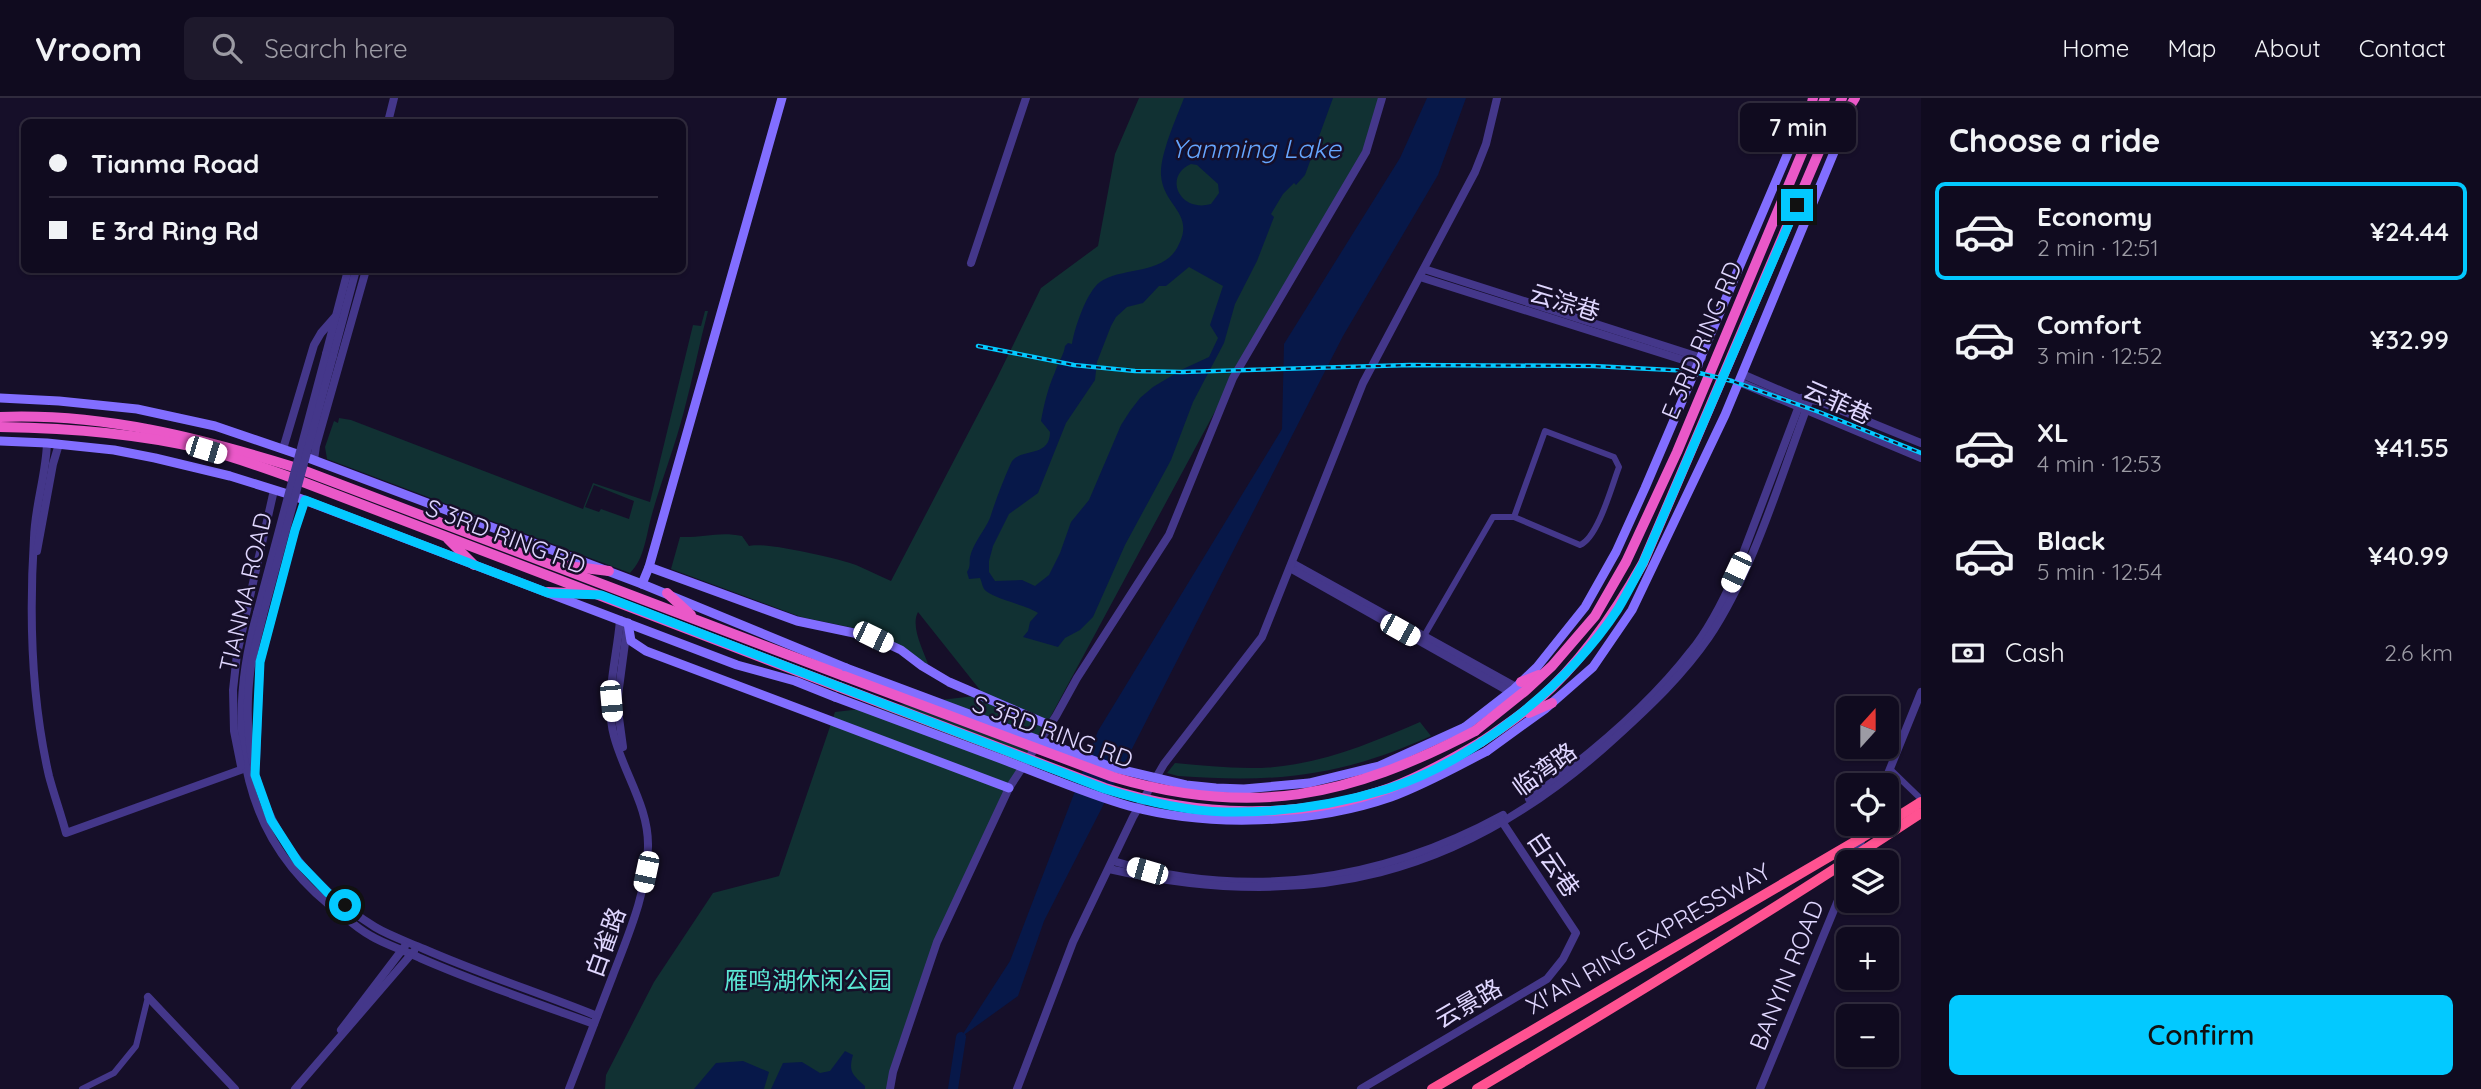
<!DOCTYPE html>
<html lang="en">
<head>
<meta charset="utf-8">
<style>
  :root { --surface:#100b1f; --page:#1e192c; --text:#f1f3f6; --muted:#9c9ba4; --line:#302b3d; --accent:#03c9ff }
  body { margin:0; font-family:Quicksand,"Noto Sans SC",sans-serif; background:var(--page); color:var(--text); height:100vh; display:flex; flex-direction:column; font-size:26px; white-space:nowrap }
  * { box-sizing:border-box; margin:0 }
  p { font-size:23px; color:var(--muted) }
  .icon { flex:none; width:38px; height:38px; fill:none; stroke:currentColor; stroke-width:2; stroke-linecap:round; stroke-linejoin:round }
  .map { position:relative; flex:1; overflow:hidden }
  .side { display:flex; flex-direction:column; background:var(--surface); width:560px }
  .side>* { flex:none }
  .top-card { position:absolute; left:21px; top:21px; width:665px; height:154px; border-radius:10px; box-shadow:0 2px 5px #0004,0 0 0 2px var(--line); display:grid; align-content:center; height:154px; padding:0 28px; background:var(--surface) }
  .needle { width:46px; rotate:21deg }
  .fabs { position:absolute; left:1836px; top:598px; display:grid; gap:14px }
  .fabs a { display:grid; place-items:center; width:63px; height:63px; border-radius:10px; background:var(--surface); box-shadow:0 2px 5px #0004,0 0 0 2px var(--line); font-size:35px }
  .end { position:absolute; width:32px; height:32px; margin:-16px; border:9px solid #03c9ff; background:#111; box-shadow:0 0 0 4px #111 }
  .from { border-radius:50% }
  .bubble { position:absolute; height:49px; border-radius:10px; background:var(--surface); box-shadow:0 2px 5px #0004,0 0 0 2px var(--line); font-size:23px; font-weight:600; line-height:49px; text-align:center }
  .car { position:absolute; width:21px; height:42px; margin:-21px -10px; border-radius:9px; box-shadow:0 0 5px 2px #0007; background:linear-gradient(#fff 24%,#345 0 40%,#fff 0 76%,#345 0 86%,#fff 0) }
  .top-card b { display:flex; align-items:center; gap:24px; height:66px; font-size:26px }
  .top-card b+b { border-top:2px solid var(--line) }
  .top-card i { width:18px; height:18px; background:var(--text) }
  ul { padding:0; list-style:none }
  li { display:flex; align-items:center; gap:21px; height:98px; margin:0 14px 10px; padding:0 14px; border:4px solid transparent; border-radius:10px }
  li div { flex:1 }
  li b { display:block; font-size:26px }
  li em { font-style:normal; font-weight:600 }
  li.active { border-color:var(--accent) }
  li>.icon { width:63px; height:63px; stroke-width:1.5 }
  h2 { padding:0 28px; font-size:32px; line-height:84px }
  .pay { display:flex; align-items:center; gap:18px; height:77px; padding:0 28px; font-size:26px }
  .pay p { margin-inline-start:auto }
  .button { display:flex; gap:14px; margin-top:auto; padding:14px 28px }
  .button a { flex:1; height:80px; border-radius:10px; background:var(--accent); color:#111; font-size:28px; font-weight:600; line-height:80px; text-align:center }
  header { display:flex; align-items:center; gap:42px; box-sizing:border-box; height:98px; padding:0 35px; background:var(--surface); border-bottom:2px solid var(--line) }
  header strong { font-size:33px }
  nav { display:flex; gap:38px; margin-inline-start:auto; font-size:24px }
  .search { width:490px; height:63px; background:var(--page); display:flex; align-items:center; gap:18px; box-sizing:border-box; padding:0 24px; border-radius:10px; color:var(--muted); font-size:26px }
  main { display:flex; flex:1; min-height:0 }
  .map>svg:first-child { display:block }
  .green { fill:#113133; fill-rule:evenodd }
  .water { fill:#071849; fill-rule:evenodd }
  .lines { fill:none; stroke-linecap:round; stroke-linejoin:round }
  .river { stroke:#071849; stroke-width:10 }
  .minor { stroke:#44378a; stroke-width:6 }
  .tertiary { stroke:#44378a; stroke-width:8 }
  .secondary { stroke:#826eff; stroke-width:9 }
  .trunk { stroke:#ea58c8; stroke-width:10 }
  .motorway { stroke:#ff5291; stroke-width:10 }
  .rail-casing { stroke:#03c9ff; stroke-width:4.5 }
  .rail { stroke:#160f29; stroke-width:2; stroke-dasharray:5; stroke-linecap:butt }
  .tertiary-bridge { stroke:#44378a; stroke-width:8 }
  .secondary-bridge { stroke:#826eff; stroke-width:9 }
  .trunk-bridge { stroke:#ea58c8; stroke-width:10 }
  .motorway-bridge { stroke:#ff5291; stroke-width:10 }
  .route { stroke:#03c9ff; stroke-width:9 }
  .labels { text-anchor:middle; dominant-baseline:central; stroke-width:5; stroke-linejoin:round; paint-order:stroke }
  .street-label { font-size:24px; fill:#e0d7ff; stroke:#160f29 }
  .park-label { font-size:24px; fill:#5be7d4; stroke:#160f29 }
  .water-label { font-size:26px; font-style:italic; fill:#65a6ff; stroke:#160f29 }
</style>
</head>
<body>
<header>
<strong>Vroom</strong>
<div class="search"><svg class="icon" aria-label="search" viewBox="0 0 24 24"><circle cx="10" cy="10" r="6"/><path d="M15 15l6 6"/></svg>Search here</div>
<nav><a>Home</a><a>Map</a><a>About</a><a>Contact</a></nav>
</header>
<main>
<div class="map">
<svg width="1921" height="991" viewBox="0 0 1921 991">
  <rect width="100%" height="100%" fill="#160f29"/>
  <g class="green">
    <path d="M1139 0H1385L1368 48 1233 280 982 746 937 844 890 991H605L606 977 654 884 713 795 779 778 835 614 984 597 918 514C910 529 924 553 929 569L873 534 801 519 671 471 680 439C703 440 719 433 742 438L749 448C762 443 840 461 856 467 868 472 879 478 891 483L996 282 1041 190 1098 148 1115 56Z"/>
    <path d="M705 213H708C699 246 693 280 684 313 675 348 662 381 652 416 646 437 645 460 630 475L327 361 325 349 334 323 338 325 339 320 351 322 583 411 593 385 650 404 693 227 701 228ZM594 387 634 403 629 421 601 411 599 414 585 409Z"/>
    <path d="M1420 624 1431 638C1339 679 1277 685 1178 678L1167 675 1175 665C1211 668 1247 673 1283 668 1331 662 1376 643 1420 624Z"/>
  </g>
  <g class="water">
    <path d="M1184 0H1333L1305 77 1296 87 1294 85 1283 96 1271 116 1274 119 1257 163 1235 206 1224 245 1193 304 1171 362 1125 447 1093 519 1080 532 1065 540 1058 549 1023 539 1028 533 1030 524 1038 515C1027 507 990 500 984 491 982 488 982 484 980 480L969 481 967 474C971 468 969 465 970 459 973 445 985 432 990 420 996 401 1003 383 1011 365 1019 349 1050 361 1050 334L1041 323C1044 306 1048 290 1055 274 1058 264 1064 257 1065 248L1068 245 1072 246C1074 231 1087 193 1100 184 1121 169 1162 177 1177 150 1197 115 1163 109 1161 77 1160 56 1176 21 1184 0ZM1191 66 1197 67 1218 86 1219 95 1211 106C1179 115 1163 78 1191 66ZM1189 169 1223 188 1210 227 1218 240 1209 259 1183 271 1153 289 1140 300 1130 313 1121 327 1089 402 1071 424 1060 455 1049 477 1035 488 1022 482 995 483 989 474V463L993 448 1009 416 1038 395 1066 325 1095 282 1097 264 1111 228 1116 219 1127 209 1143 205 1159 188H1166Z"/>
    <path d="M1427 0H1466L1438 77 1343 238 1044 823 1018 898 961 939 1010 863 1098 633 1282 331 1284 246 1400 60Z"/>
    <path d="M845 953 853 957C848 974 853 977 865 988V991H771L783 965 802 964 820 975 830 973Z"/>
    <path d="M743 963 769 974 764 991H694L716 965Z"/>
  </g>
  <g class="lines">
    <path class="river" d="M953 991 961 939"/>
    <g class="minor">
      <path d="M1424 538 1493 419H1514L1545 333 1614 359 1619 369C1612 387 1598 440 1580 447L1514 419"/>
      <path d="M1890 671 1921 701"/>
      <path d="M82 991 114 975 136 948 148 899"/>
    </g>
    <g class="tertiary">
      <path d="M388 24 394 0"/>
      <path d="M971 165 1026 0"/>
      <path d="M1424 171 1702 260"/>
      <path d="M1420 179 1699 267"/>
      <path d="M326 256 348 172"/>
      <path d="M333 258 356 172"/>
      <path d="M1742 276 1798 300 1818 303 1921 345"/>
      <path d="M1739 284 1921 360"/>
      <path d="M47 345C46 377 35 407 34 440 29 519 31 600 49 678 54 697 61 716 66 735L246 670"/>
      <path d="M283 351 314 247 321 235 335 219"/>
      <path d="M314 362 316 348 366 172"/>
      <path d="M37 453 53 366 59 346"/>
      <path d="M1292 465 1516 589"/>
      <path d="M1290 470 1510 594"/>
      <path d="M257 515C224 633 240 744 345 819 353 826 362 833 371 838 386 847 404 852 420 860 477 885 536 905 594 926"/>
      <path d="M263 517C259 534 254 551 251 568 235 682 279 769 375 829 390 838 408 844 424 851 481 876 540 895 597 918"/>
      <path d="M623 649 617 605 627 530"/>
      <path d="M256 663 260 564 295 432 305 403"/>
      <path d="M241 668 234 633 233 592 237 556 274 392"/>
      <path d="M1883 688 1921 594"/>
      <path d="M1529 701C1586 660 1648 609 1691 553 1710 530 1724 501 1736 474L1802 300"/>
      <path d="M1855 760 1867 726"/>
      <path d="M1113 763C1248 803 1380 784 1503 717"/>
      <path d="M1109 771C1308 816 1464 779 1616 639 1650 608 1683 577 1709 539 1754 472 1781 377 1810 301"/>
      <path d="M148 899 235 991"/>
      <path d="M341 932 405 848"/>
      <path d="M295 991 414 853"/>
      <path d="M569 991C584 953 598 915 613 877 629 835 647 794 648 749 649 709 624 676 614 638 604 600 617 560 620 522"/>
      <path d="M890 991 893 974 937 844 1009 690 1056 618 1077 580 1169 437 1233 280 1366 54 1382 0"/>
      <path d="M1017 991 1073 844 1133 719 1164 666 1262 539 1363 285 1475 74 1486 46 1497 0"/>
      <path d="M1361 991 1547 881 1563 861 1576 835 1501 722"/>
      <path d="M1760 991 1848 778"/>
    </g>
    <g class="secondary">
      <path d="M0 300 59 303 137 311 215 328 303 358 642 486 846 570"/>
      <path d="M0 343 47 345 114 352 155 360 230 378 291 397 737 567 795 583 835 599"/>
      <path d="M649 469 797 523 873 539 901 552 922 568 949 584 1049 627"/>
      <path d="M642 486 649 469 782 0"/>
      <path d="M628 525 631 543 646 553 1009 690"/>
      <path d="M1465 629 1514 591 1537 569 1585 509 1616 454 1645 390 1805 15"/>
      <path d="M1487 653 1545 611 1593 569 1632 512 1725 317 1849 18"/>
    </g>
    <g class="trunk">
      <path d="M1805 35 1813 0"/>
      <path d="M1833 36 1855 0"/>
      <path d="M0 319C103 315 200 340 297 370L844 578"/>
      <path d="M0 329C69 330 136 335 203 351 234 359 265 370 295 381L839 589"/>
      <path d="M448 441 474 467"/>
      <path d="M567 468 609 473"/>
      <path d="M548 494 590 496"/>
      <path d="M667 495 691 517"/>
      <path d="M1521 584 1539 577"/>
      <path d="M1529 615 1552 605"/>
      <path d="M1475 633 1525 593 1552 568 1595 518 1626 464 1677 354 1825 0"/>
      <path d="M1481 644C1500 631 1521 618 1538 602 1582 564 1615 515 1643 465L1842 0"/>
    </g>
    <path class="motorway" d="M1886 726 1921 704"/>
    <g class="rail-casing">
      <path id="rail" d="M978 248 1074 267 1135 273 1182 274 1410 267 1593 268 1691 273 1732 283 1819 314 1921 355"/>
    </g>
    <use href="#rail" class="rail"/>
    <g class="tertiary-bridge">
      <path d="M257 515 326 256"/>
      <path d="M263 517 333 258"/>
    </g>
    <g class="secondary-bridge">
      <path d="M846 570 1114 670 1186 687 1216 690 1244 691 1309 685 1379 668 1465 629"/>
      <path d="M835 599C892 620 948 641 1004 662 1046 678 1087 696 1129 708 1209 730 1313 726 1391 699 1424 687 1456 669 1487 653"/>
    </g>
    <g class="trunk-bridge">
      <path d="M844 578 1113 679C1252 720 1349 699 1475 633"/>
      <path d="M839 589 1105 690C1196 719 1299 723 1390 690 1422 678 1452 661 1481 644"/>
    </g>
    <g class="motorway-bridge">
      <path d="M1432 991 1885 726"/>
      <path d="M1477 991C1627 902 1775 811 1921 715"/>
    </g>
  </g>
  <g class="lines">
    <path class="route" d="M345 807 328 795 298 764 271 722 255 677 260 564 295 432 305 402 548 495 601 497 1105 691C1144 703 1184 713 1225 714 1279 715 1335 707 1387 691 1474 663 1568 587 1618 511 1627 496 1635 480 1643 465L1797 107"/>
  </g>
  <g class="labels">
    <g class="street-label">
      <text transform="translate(1565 204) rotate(17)">云淙巷</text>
      <text transform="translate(1701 242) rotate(-67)">E 3RD RING RD</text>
      <text transform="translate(1838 304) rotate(24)">云菲巷</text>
      <text transform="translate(506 438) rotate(21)">S 3RD RING RD</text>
      <text transform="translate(245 494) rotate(-77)">TIANMA ROAD</text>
      <text transform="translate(1053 633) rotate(20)">S 3RD RING RD</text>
      <text transform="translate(1544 671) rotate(-36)">临湾路</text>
      <text transform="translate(1554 766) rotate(56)">白云巷</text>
      <text transform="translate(1648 840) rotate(-30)">XI'AN RING EXPRESSWAY</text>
      <text transform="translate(605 844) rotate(-70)">白雀路</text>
      <text transform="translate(1786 877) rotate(-68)">BANYIN ROAD</text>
      <text transform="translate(1468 905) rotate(-30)">云景路</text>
    </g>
    <g class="park-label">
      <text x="808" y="882">雁鸣湖休闲公园</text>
    </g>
    <g class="water-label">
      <text x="1256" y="50">Yanming Lake</text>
    </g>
  </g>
</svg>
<div class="fabs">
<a><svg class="needle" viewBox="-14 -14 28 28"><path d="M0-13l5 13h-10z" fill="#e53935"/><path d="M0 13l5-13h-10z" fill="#9c9ba4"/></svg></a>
<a><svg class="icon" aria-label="locate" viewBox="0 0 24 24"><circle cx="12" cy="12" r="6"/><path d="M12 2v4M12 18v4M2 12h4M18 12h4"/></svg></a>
<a><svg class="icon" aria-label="layers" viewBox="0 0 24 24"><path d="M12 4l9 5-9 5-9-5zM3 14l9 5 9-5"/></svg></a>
<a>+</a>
<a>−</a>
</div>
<i class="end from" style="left:345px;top:807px"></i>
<i class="end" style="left:1797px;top:107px"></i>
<div class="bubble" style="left:1740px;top:5px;width:116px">7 min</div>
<i class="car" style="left:206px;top:352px;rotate:107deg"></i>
<i class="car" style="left:1736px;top:474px;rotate:205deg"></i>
<i class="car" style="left:1400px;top:532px;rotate:119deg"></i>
<i class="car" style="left:873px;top:539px;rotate:116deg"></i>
<i class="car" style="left:611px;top:603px;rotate:175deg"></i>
<i class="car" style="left:1147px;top:773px;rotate:286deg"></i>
<i class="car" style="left:646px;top:774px;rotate:192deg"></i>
<div class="top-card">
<b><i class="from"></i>Tianma Road</b>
<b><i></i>E 3rd Ring Rd</b>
</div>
</div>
<section class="side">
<h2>Choose a ride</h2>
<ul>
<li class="active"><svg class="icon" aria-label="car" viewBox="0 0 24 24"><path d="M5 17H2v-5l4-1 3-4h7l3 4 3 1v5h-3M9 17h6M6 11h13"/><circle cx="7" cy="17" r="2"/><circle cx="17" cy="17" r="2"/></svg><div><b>Economy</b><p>2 min · 12:51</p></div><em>¥24.44</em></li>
<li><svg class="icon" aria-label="car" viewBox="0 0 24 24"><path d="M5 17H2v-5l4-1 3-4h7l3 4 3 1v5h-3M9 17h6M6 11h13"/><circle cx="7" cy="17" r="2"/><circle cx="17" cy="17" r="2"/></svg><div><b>Comfort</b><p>3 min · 12:52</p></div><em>¥32.99</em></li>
<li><svg class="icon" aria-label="car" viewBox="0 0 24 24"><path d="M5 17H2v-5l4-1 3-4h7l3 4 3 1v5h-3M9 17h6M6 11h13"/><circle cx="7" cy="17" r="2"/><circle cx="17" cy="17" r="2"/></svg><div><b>XL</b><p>4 min · 12:53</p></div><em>¥41.55</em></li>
<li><svg class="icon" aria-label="car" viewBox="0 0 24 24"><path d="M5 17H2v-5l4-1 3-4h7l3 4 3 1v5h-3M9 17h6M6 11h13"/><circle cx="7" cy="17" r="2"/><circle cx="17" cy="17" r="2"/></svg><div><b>Black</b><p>5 min · 12:54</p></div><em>¥40.99</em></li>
</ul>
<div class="pay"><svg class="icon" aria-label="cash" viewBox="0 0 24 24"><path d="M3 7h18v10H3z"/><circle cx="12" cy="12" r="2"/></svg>Cash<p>2.6 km</p></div>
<div class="button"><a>Confirm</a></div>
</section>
</main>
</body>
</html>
